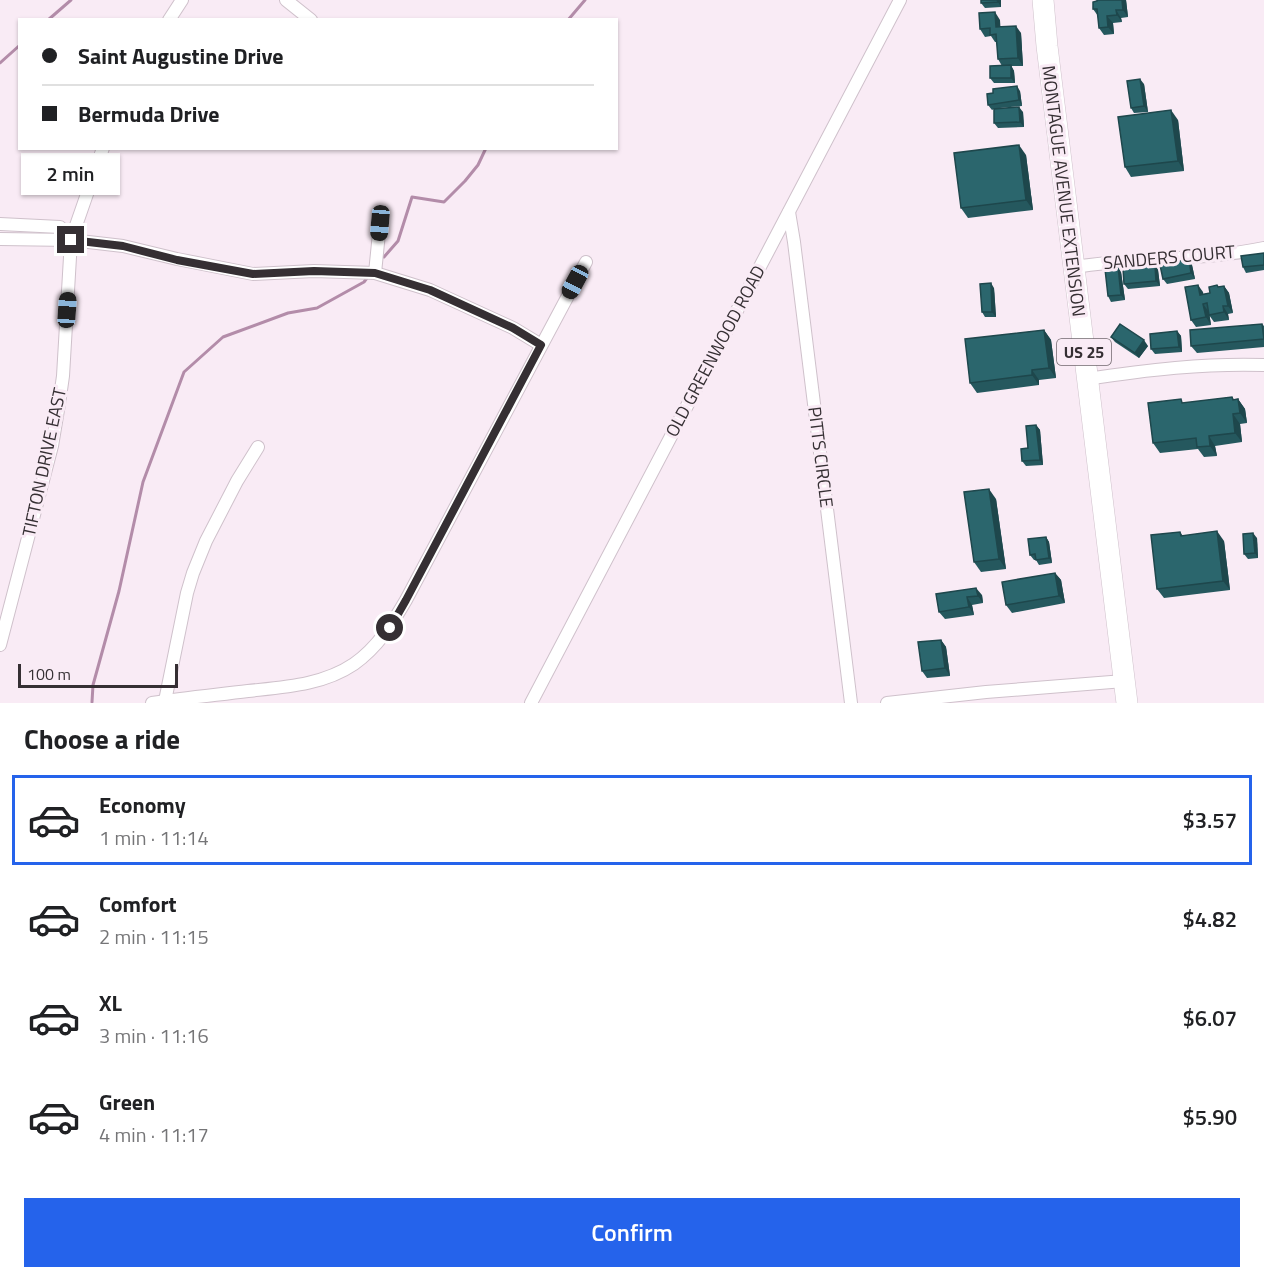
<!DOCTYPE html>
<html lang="en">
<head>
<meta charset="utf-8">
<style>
  :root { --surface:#fff; --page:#f6f6f6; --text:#202124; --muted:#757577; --line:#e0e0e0; --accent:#2563eb }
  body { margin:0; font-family:"Titillium Web",sans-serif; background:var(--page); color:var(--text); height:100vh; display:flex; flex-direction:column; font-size:22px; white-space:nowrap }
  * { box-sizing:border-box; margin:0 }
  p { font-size:20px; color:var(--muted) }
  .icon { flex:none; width:33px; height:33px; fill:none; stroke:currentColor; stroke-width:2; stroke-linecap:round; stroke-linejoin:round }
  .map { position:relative; height:703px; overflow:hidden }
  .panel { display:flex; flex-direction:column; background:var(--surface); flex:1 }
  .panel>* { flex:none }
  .hud { position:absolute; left:18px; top:18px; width:600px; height:132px; border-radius:0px; box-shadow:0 2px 4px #0004; display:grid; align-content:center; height:132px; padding:0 24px; background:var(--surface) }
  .scale { position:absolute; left:18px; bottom:15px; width:160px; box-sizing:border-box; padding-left:6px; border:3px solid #352f33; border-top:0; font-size:16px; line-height:21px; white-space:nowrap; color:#352f33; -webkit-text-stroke:4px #f9ebf5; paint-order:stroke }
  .end { position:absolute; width:27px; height:27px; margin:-14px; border:8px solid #352f33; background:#fff; box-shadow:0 0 0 3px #fff }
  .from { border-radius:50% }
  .bubble { position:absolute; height:42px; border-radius:0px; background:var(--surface); box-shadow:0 2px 4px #0004; font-size:20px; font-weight:600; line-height:42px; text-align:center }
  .car { position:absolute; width:18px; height:36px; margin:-18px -9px; border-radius:8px; box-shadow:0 0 4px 2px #0007; background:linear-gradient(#222 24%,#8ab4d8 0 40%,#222 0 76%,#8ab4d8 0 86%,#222 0) }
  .hud b { display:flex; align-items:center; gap:21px; height:57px; font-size:22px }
  .hud b+b { border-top:2px solid var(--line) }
  .hud i { width:15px; height:15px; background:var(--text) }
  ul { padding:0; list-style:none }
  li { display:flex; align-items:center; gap:18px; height:90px; margin:0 12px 9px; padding:0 12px; border:3px solid transparent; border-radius:0px }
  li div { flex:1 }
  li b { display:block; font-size:22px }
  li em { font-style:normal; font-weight:600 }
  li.active { border-color:var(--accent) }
  li>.icon { width:54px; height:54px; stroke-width:1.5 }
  h2 { padding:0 24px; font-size:27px; line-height:72px }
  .primary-button { display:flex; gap:12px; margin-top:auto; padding:12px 24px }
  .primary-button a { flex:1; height:69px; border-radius:0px; background:var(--accent); color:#fff; font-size:24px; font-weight:600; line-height:69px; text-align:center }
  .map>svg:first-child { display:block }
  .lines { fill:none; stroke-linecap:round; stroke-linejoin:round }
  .stream { stroke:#b38ca9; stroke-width:3 }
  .street-casing { stroke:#cfc1cb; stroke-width:14 }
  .highway-casing { stroke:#cfc1cb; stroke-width:22 }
  .street { stroke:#fff; stroke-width:12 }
  .highway { stroke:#fff; stroke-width:21 }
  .wall { fill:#25585e }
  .shaded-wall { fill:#1e474c }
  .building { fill:#2b666d; stroke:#1e474c; stroke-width:1.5 }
  .route { stroke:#352f33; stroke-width:8 }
  .labels { text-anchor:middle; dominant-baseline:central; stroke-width:6; stroke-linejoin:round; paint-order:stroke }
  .shield { fill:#f9ebf5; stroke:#70676d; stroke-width:1.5 }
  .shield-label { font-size:16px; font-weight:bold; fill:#352f33 }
  .street-label { font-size:18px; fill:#352f33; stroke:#f9ebf5 }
</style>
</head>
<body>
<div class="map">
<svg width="1264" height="703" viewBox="0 0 1264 703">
  <rect width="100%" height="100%" fill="#f9ebf5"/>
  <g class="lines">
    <g class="stream">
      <path d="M48 20 71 0"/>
      <path d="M568 20 585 0"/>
      <path d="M0 63 20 45"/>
      <path d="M384 257 398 241 412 197 444 202 465 181 478 165 486 148"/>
      <path d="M92 702 93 685 119 591 143 482 184 372 223 337 288 313 317 308 364 282 367 278"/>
    </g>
    <g class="street-casing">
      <g id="street">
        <path d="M286 0 311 20"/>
        <path d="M169 20 182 0"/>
        <path d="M789 212 794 242 851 703"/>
        <path d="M0 224 60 227 71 240"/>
        <path d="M0 239 71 240 123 246 177 259 253 274 314 271 375 273 430 290 513 328 541 345"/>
        <path d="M1074 267C1137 257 1201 261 1264 248"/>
        <path d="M375 273 380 223"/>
        <path d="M1087 379C1146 370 1205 363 1264 365"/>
        <path d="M0 645 52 446 59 404 63 376 71 240 103 148"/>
        <path d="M165 701 187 593 193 573 206 541 237 481 258 447"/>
        <path d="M152 703C184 698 216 695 248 691 285 687 323 685 354 664 378 647 392 624 406 600L586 262"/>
        <path d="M531 703 900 0"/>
        <path d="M887 703 986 692 1124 681"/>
      </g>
    </g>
    <g class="highway-casing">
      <path id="highway" d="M1043 0 1047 46 1127 703"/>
    </g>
    <use href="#street" class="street"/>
    <use href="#highway" class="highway"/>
  </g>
  <g class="wall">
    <path d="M1001 0V7L985 8 981 3Z"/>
    <path d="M1126 0 1128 17 1121 18 1122 22 1113 23 1114 34 1104 35 1099 28 1098 16 1093 9Z"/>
    <path d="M1000 20V27L1021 33 1023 66H1011L1014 71 1015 83H994L990 78 1002 66 998 59 997 42H995L991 36 985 37 980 29Z"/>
    <path d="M1144 84 1148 112 1134 113 1131 108Z"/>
    <path d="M1020 91 1022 106 1000 108 1023 112 1024 127 998 128 994 123V109L992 110 988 105Z"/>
    <path d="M1178 120 1184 171 1131 177 1125 167Z"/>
    <path d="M1026 155 1033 210 968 218 961 208Z"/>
    <path d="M1264 253V270L1246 273 1243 267Z"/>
    <path d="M1155 265 1158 270 1160 286 1128 289 1124 284Z"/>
    <path d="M1192 265 1195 279 1167 284 1163 279Z"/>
    <path d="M1121 272 1125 300 1111 302 1108 296Z"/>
    <path d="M1224 286 1229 293 1233 313 1228 314 1229 320 1214 322 1209 315V312L1211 325 1196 327 1191 320 1203 292V294L1210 293 1218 287Z"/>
    <path d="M994 288 996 317H985L982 312Z"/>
    <path d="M1262 324 1264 326V347L1197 353 1191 346Z"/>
    <path d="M1044 330 1051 340 1056 378 1039 380V385L977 393 970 383Z"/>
    <path d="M1177 331 1181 336 1182 352 1155 354 1151 349Z"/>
    <path d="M1111 337 1148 346 1139 358 1115 342Z"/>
    <path d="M1232 397 1234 400 1238 399 1245 409 1247 423 1240 424 1242 442 1215 446 1217 456 1204 457 1198 449 1160 453 1153 443 1184 403Z"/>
    <path d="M1036 425 1040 430 1043 465 1026 466 1022 461Z"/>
    <path d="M996 499 1006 569 981 572 974 562Z"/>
    <path d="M1180 532 1183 536 1224 541 1230 590 1164 598 1157 589Z"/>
    <path d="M1046 537 1049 542 1052 563 1039 565 1036 560H1034L1030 555Z"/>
    <path d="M1257 538 1258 558 1248 559 1244 554Z"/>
    <path d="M1055 573 1061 580 1065 603 1012 613 1006 605Z"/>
    <path d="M936 594 982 595 983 603 972 605 974 615 945 619 939 612Z"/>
    <path d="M941 640 946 647 950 676 927 678 922 671Z"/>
  </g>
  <g class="shaded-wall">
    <path d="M997 0H1001V7L998 2Z"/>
    <path d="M1122 0H1126L1128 17 1123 10Z"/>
    <path d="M1116 10 1121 18 1122 22 1117 15Z"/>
    <path d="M995 12 1000 20 1001 35 996 27Z"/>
    <path d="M1107 16 1113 23 1114 34 1108 27Z"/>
    <path d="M1016 26 1021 33 1023 66 1018 58Z"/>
    <path d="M1011 65 1014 71 1015 83 1011 78Z"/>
    <path d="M1140 79 1144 84 1148 112 1144 106Z"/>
    <path d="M1017 86 1020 91 1022 106 1019 100Z"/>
    <path d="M1019 107 1023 112 1024 127 1020 122Z"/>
    <path d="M1171 110 1178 120 1184 171 1178 161Z"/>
    <path d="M1019 145 1026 155 1033 210 1026 200Z"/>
    <path d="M1189 259 1192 265 1195 279 1191 273Z"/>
    <path d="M1155 265 1158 270 1160 286 1156 281Z"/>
    <path d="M1118 267 1121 272 1125 300 1121 295Z"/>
    <path d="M991 283 994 288 996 317 992 312Z"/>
    <path d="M1198 285 1203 292 1205 302 1200 295Z"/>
    <path d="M1224 286 1229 293 1233 313 1228 306Z"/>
    <path d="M1203 304 1209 312 1211 325 1206 317Z"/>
    <path d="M1223 306 1228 314 1229 320 1224 312Z"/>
    <path d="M1044 330 1051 340 1056 378 1049 368Z"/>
    <path d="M1177 331 1181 336 1182 352 1179 347Z"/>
    <path d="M1144 340 1148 346 1139 358 1135 353Z"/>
    <path d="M1032 370 1039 380V385L1032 375Z"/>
    <path d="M1232 397 1239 407 1238 399 1245 409 1247 423 1240 413 1233 400Z"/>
    <path d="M1233 414 1240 424 1242 442 1235 433Z"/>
    <path d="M1036 425 1040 430 1043 465 1040 460Z"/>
    <path d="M1209 436 1215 446 1217 456 1210 446Z"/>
    <path d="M989 489 996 499 1006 569 999 559Z"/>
    <path d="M1217 531 1224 541 1230 590 1223 581Z"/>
    <path d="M1253 533 1257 538 1258 558 1255 553Z"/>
    <path d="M1046 537 1049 542 1052 563 1049 558Z"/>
    <path d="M1055 573 1061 580 1065 603 1059 596Z"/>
    <path d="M976 588 982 595 983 603 978 596Z"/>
    <path d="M967 597 972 605 974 615 969 607Z"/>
    <path d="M941 640 946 647 950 676 945 668Z"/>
  </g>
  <g class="building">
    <path d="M981 0H997L998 2 981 3Z"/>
    <path d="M1097 0H1122L1123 10H1116L1117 15 1107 16 1108 27 1099 28 1097 9H1093V2L1097 1Z"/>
    <path d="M995 12 996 27 1016 26 1018 58 998 59 996 34 990 35V28L980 29 979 13Z"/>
    <path d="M1011 65V78H990V66Z"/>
    <path d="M1140 79 1144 106 1131 108 1127 81Z"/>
    <path d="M1017 86 1019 100 988 105 987 94 993 93V89Z"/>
    <path d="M1019 107 1020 122 994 123V109Z"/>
    <path d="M1171 110 1178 161 1125 167 1118 117Z"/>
    <path d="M1019 145 1026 200 961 208 954 153Z"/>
    <path d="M1264 253V265L1243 267 1241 256Z"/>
    <path d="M1189 259 1191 273 1163 279 1160 265Z"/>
    <path d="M1155 265 1156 281 1124 284 1123 268Z"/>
    <path d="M1118 267 1121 295 1108 296 1105 269Z"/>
    <path d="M991 283 992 312H982L980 284Z"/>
    <path d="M1198 285 1200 295 1210 293 1209 287 1217 285 1218 287 1224 286 1228 306H1223L1224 312 1209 315 1207 303 1203 304 1206 317 1191 320 1185 287Z"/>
    <path d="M1120 324 1144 340 1135 353 1111 337Z"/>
    <path d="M1262 324 1264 339 1191 346 1190 330Z"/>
    <path d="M1044 330 1049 368 1032 370V375L970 383 965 339Z"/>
    <path d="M1177 331 1179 347 1151 349 1150 334Z"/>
    <path d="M1232 397 1233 400 1238 399 1240 413 1233 414 1235 433 1209 436 1210 446 1197 447 1196 438 1153 443 1148 403 1181 399 1182 403Z"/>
    <path d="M1036 425 1040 460 1022 461 1021 449 1028 448 1026 426Z"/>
    <path d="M989 489 999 559 974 562 964 492Z"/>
    <path d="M1217 531 1223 581 1157 589 1151 535 1180 532 1181 536Z"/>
    <path d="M1253 533 1255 553 1244 554 1243 534Z"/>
    <path d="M1046 537 1049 558 1036 560 1035 554 1030 555 1028 539Z"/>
    <path d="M1055 573 1059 596 1006 605 1002 582Z"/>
    <path d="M976 588 978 596 967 597 969 607 939 612 936 594Z"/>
    <path d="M941 640 945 668 922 671 918 642Z"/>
  </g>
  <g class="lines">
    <path class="route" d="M71 240 123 246 177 260 253 274 314 271 375 273 430 290 513 328 541 345 406 600 390 628"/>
  </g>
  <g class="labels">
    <rect class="shield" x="1057" y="339" width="54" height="26" rx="4.5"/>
    <g class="shield-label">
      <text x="1084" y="352">US 25</text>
    </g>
    <g class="street-label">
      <text transform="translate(1064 191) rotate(83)">MONTAGUE AVENUE EXTENSION</text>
      <text transform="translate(1169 257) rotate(-5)">SANDERS COURT</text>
      <text transform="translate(715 351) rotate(-62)">OLD GREENWOOD ROAD</text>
      <text transform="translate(821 457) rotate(83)">PITTS CIRCLE</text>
      <text transform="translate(44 462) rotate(-78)">TIFTON DRIVE EAST</text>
    </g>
  </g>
</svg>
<div class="scale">100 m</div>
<i class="end from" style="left:390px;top:628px"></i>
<i class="end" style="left:71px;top:240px"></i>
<div class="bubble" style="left:21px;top:153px;width:99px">2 min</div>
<i class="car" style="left:380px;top:223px;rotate:185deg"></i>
<i class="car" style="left:575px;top:282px;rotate:208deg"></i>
<i class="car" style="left:67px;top:310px;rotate:4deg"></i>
<div class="hud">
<b><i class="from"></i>Saint Augustine Drive</b>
<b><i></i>Bermuda Drive</b>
</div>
</div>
<section class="panel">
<h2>Choose a ride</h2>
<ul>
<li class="active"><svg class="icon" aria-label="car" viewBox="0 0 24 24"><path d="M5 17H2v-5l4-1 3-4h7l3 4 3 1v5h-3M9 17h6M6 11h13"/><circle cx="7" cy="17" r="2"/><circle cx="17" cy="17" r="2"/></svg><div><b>Economy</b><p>1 min · 11:14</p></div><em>$3.57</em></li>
<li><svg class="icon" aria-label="car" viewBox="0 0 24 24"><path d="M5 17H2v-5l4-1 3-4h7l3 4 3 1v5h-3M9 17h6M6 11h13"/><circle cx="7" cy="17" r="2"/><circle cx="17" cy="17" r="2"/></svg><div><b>Comfort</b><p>2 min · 11:15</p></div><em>$4.82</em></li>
<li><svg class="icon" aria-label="car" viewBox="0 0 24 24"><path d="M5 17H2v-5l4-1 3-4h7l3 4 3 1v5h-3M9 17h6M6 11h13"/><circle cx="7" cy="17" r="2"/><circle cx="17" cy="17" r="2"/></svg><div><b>XL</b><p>3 min · 11:16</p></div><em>$6.07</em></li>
<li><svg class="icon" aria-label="car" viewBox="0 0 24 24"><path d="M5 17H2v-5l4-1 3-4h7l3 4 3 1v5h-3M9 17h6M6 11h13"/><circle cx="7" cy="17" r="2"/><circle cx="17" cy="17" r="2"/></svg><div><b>Green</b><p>4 min · 11:17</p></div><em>$5.90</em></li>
</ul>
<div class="primary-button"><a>Confirm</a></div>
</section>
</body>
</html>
